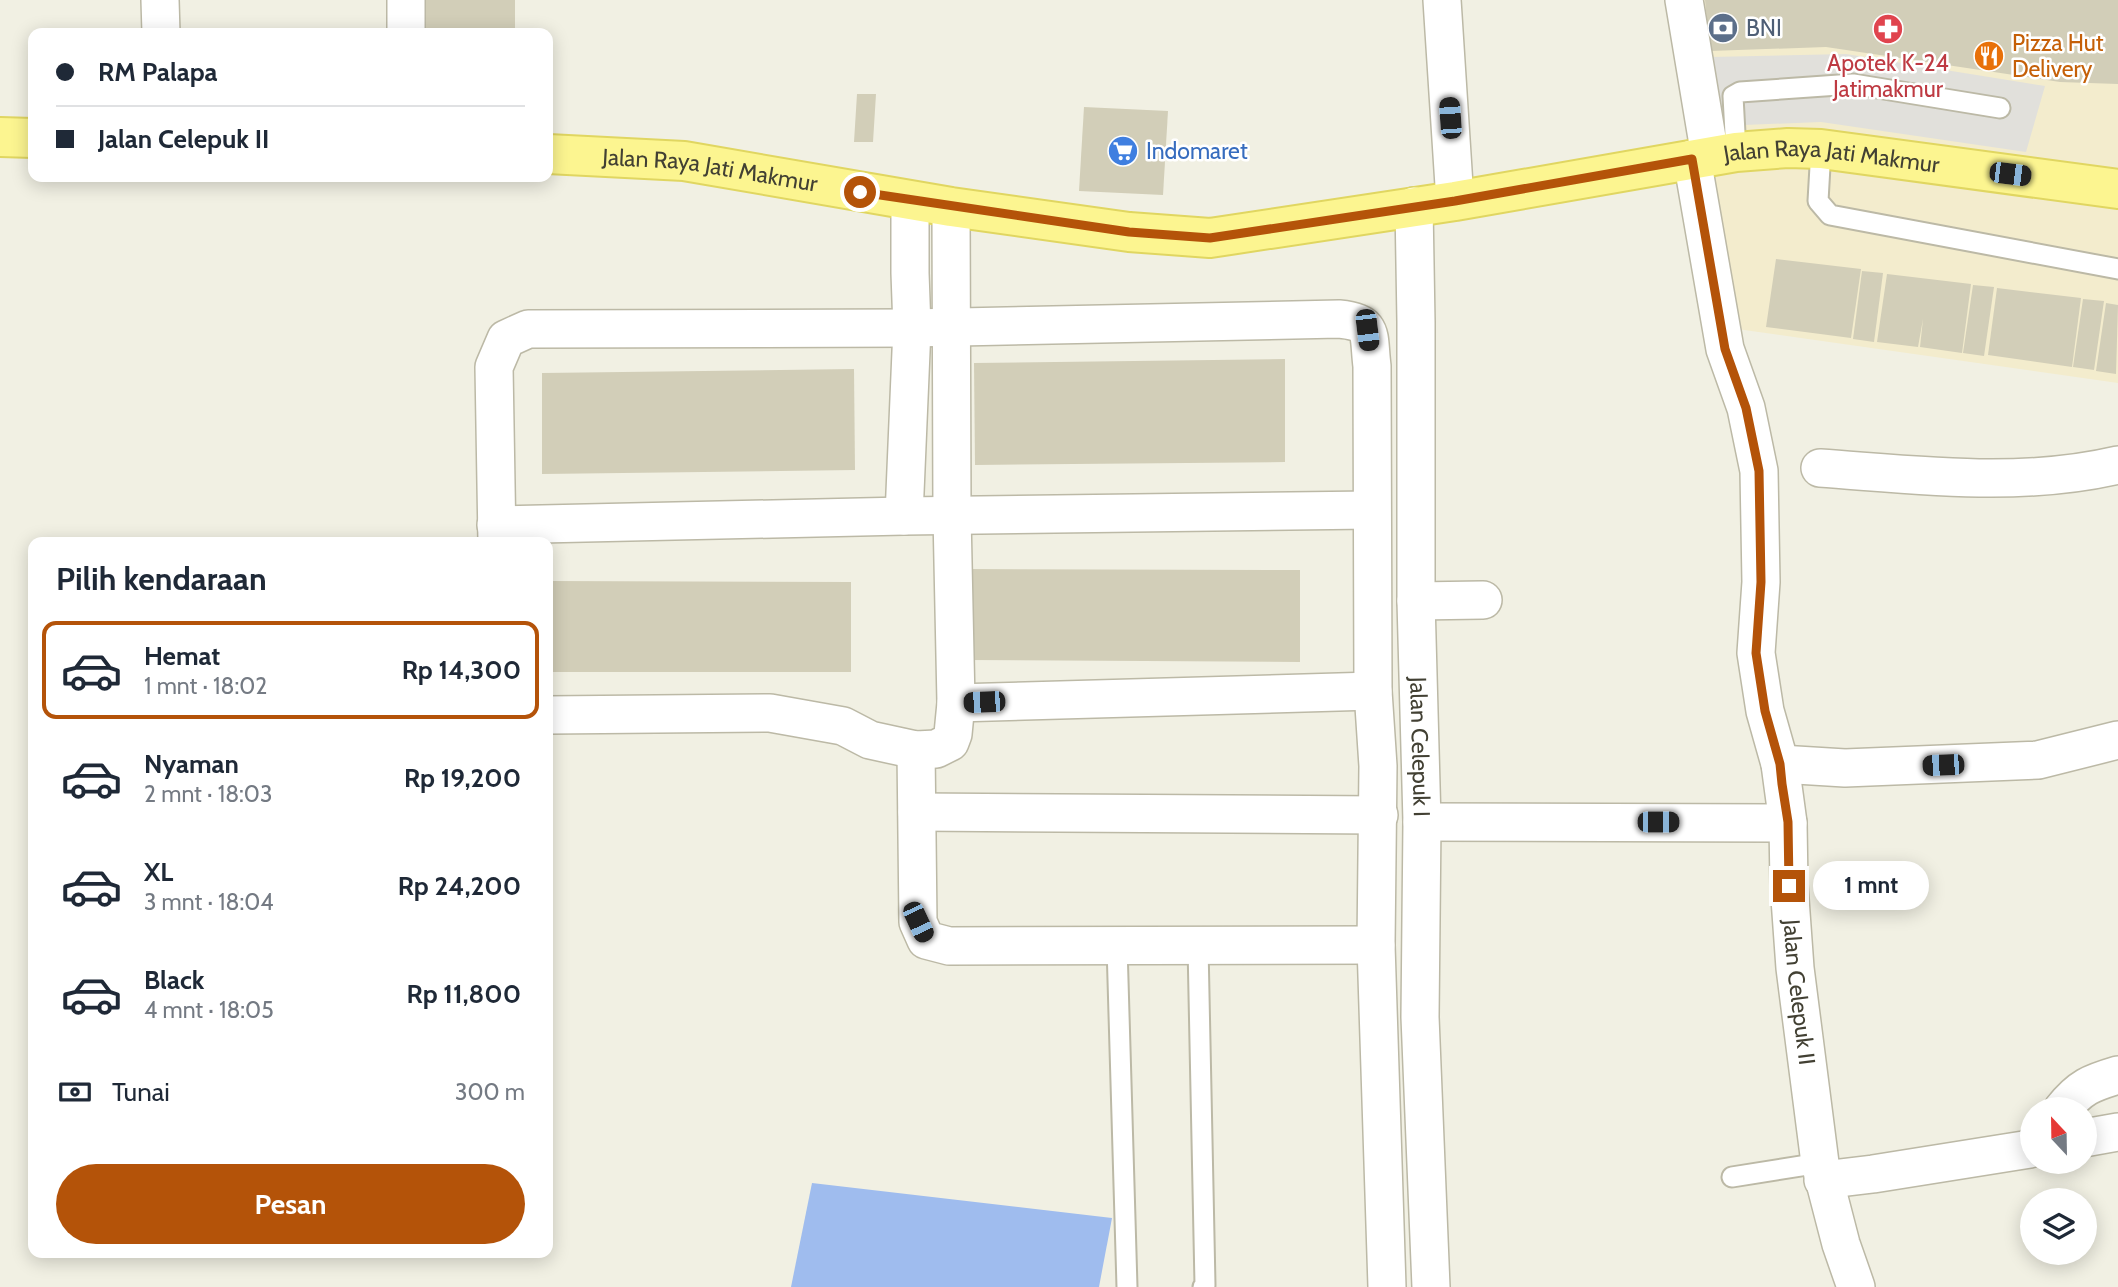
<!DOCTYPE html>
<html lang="id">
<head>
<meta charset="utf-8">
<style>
  :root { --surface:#fff; --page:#f6f6f7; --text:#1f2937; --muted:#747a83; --line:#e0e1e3; --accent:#b45309 }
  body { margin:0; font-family:Cabin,sans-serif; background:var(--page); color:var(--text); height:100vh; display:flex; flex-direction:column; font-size:26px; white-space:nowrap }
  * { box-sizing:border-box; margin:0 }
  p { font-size:23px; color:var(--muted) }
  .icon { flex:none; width:38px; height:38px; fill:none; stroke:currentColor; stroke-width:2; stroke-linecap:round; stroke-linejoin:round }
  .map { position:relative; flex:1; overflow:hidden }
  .panel { position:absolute; left:28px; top:537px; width:525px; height:721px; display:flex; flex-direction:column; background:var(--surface); border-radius:14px; box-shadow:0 4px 18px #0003 }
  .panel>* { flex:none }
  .hud { position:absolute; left:28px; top:28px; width:525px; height:154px; border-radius:14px; box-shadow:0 4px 18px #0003; display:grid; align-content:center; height:154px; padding:0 28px; background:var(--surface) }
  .needle { width:46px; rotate:338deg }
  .fabs { position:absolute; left:2020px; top:1097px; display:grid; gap:14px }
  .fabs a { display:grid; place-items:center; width:77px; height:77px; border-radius:50%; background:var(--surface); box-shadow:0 4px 18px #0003; font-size:35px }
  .end { position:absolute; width:32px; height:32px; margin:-16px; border:9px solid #b45309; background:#fff; box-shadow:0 0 0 4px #fff }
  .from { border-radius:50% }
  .bubble { position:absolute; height:49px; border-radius:24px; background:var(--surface); box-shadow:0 4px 18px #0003; font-size:23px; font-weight:700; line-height:49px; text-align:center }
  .car { position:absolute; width:21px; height:42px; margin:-21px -10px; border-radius:9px; box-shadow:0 0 5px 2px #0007; background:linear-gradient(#222 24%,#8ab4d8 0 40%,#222 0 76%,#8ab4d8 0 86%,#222 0) }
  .hud b { display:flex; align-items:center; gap:24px; height:66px; font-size:26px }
  .hud b+b { border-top:2px solid var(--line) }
  .hud i { width:18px; height:18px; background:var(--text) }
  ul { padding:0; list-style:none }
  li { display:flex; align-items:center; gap:21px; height:98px; margin:0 14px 10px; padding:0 14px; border:4px solid transparent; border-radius:14px }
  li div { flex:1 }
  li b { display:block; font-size:26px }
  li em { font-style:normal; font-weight:700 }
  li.on { border-color:var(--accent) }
  li>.icon { width:63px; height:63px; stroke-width:1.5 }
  h2 { padding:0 28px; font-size:32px; line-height:84px }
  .pay { display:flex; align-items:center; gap:18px; height:77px; padding:0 28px; font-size:26px }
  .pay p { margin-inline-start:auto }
  .action { display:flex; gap:14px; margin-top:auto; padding:14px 28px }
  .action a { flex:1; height:80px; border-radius:42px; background:var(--accent); color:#fff; font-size:28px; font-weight:700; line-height:80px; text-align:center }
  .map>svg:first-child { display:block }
  .commercial { fill:#f3eccd }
  .parking { fill:#e1e0db }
  .water { fill:#9fbcee }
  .building { fill:#d2ceb8 }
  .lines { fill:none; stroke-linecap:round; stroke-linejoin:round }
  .service-casing { stroke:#bcb9a6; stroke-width:23 }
  .minor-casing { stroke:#bcb9a6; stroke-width:40 }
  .primary-casing { stroke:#e0d661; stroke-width:42 }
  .service { stroke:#fff; stroke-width:19 }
  .minor { stroke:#fff; stroke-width:37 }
  .primary { stroke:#fcf590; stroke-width:38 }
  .route { stroke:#b45309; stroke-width:9 }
  .labels { text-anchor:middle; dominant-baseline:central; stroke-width:5; stroke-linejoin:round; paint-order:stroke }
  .service-label { font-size:23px; fill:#4e5e75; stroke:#fff; text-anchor:start }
  .food-label { font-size:23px; fill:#c56008; stroke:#fff; text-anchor:start }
  .health-label { font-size:23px; fill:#be3a42; stroke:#fff }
  .shop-label { font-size:23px; fill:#366cbe; stroke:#fff; text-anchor:start }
  .street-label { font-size:23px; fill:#424033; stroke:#fff }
</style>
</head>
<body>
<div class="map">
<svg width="2118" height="1287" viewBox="0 0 2118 1287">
  <rect width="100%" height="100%" fill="#f1f0e3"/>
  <path class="commercial" d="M1698 0H2118V383L1737 329 1715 207Z"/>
  <path class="parking" d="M1846 54 2045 86 2026 152 1821 122 1720 126 1710 57Z"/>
  <path class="water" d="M812 1183 1112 1218 1099 1287H791Z"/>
  <g class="building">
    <rect x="415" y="0" width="100" height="33"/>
    <path d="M1705 0H2118V84L2060 82 1826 47 1710 51Z"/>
    <path d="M857 94H876L873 142H854Z"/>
    <path d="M1084 107 1168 111 1163 195 1079 191Z"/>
    <path d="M1776 259 1861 269 1851 338 1766 327Z"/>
    <path d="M1862 271 1883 273 1874 342 1853 339Z"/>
    <path d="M1887 274 1971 284 1962 353 1920 347 1923 319 1918 347 1877 342Z"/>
    <path d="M1973 285 1994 287 1984 356 1963 353Z"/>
    <path d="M1997 288 2081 298 2072 367 1988 355Z"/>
    <path d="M2083 299 2104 301 2094 370 2073 367Z"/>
    <path d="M2106 303 2118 305 2116 374 2096 371Z"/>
    <path d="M1285 359V462L975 465 974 363Z"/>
    <path d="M854 369 855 470 542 474V373Z"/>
    <path d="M969 569 1300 570V662L968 660Z"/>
    <path d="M548 581 851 582V672H548Z"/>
  </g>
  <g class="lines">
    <g class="service-casing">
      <g id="service">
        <path d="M1821 149 1818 201 1830 215 2118 269"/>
        <path d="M1736 152 1733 96 1740 92 1853 84 2000 108"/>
        <path d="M1117 946 1127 1287"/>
        <path d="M1198 946 1205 1285 1203 1287"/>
        <path d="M1732 1177 1820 1163"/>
      </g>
    </g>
    <g class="minor-casing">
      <g id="minor">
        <path d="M160 0 161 33"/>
        <path d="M406 0V33"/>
        <path d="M1442 0 1455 201"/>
        <path d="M1684 0 1710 156"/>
        <path id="s1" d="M1692 159 1725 349 1746 408 1759 471 1761 582 1756 653 1765 711 1780 764 1788 823 1789 885 1795 968 1820 1163 1841 1244 1856 1287"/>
        <path id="s2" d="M1414 206 1416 322V601L1422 822 1420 1017 1431 1287"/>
        <path d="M1820 468C1919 475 2020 488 2118 465"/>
        <path d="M904 516 912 328 910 273V201"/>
        <path d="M496 525 904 516 1371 510"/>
        <path d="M497 542 494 367 506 339 528 329 912 328 1339 319C1375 322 1368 335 1372 366L1373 691 1378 766 1376 945 1387 1287"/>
        <path d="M1416 601 1483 600"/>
        <path d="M956 703 1373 691"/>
        <path d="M548 715 770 713 843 726 870 740 916 750 936 749 950 742 953 734 956 703 952 515 951 207"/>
        <path d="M916 750 918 922 926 940 949 946 1376 945"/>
        <path d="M1780 764 1845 768 2038 760 2118 740"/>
        <path d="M917 812 1379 815"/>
        <path d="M1422 822 1788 823"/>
        <path d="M2062 1110C2080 1087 2091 1083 2118 1075"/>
        <path d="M2084 1138 2118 1132"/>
        <path d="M1823 1180 1873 1174 2030 1149 2032 1146"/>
      </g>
    </g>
    <g class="primary-casing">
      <g id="primary">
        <path d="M0 137 33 138"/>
        <path id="s3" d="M548 154 684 161 951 207 1129 232 1210 238 1455 201 1736 152 1788 148 1821 149 2118 189"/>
      </g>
    </g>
    <use href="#service" class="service"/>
    <use href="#minor" class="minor"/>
    <use href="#primary" class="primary"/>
  </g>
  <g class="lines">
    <path class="route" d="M860 192 1129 232 1210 238 1455 201 1692 159 1725 349 1746 408 1759 471 1761 582 1756 653 1765 711 1780 764 1782 784 1788 822 1789 886"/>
  </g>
  <defs>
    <g id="bank-disc" transform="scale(1.575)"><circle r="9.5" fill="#5c6f8a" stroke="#fff"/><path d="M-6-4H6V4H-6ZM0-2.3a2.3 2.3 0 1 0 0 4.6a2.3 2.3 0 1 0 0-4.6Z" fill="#fff"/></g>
    <g id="pharmacy-disc" transform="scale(1.575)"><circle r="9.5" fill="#e0444e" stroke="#fff"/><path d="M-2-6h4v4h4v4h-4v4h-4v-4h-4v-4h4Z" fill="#fff"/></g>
    <g id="restaurant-disc" transform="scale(1.575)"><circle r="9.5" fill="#e8710a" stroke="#fff"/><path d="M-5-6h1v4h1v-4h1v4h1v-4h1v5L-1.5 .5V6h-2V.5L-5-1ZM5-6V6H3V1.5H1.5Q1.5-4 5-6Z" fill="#fff"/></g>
    <g id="supermarket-disc" transform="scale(1.575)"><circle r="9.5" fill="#3f7fe0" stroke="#fff"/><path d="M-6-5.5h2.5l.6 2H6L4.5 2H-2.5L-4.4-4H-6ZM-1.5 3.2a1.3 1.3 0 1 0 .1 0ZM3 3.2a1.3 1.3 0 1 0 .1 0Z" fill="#fff"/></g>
  </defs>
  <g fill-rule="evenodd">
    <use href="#bank-disc" x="1723" y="28"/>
    <use href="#pharmacy-disc" x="1888" y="29"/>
    <use href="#restaurant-disc" x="1989" y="56"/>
    <use href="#supermarket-disc" x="1123" y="151"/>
  </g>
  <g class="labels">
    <g class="service-label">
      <text x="1746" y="28">BNI</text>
    </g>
    <g class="food-label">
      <text x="2012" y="43">Pizza Hut<tspan x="2012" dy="26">Delivery</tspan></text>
    </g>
    <g class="health-label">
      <text x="1888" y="63">Apotek K-24<tspan x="1888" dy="26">Jatimakmur</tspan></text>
    </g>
    <g class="shop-label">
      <text x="1146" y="151">Indomaret</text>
    </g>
    <g class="street-label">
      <text stroke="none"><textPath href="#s3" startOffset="1297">Jalan Raya Jati Makmur</textPath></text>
      <text stroke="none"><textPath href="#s3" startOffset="163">Jalan Raya Jati Makmur</textPath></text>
      <text stroke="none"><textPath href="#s2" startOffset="541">Jalan Celepuk I</textPath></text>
      <text stroke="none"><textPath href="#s1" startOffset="845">Jalan Celepuk II</textPath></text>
    </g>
  </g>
</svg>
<div class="fabs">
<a><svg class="needle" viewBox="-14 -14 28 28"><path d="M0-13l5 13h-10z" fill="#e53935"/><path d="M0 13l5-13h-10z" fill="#747a83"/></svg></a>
<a><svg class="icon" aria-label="layers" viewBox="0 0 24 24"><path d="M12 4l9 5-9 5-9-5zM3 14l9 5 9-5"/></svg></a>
</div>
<i class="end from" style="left:860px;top:192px"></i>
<i class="end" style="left:1789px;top:886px"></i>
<div class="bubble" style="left:1813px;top:861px;width:116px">1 mnt</div>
<i class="car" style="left:1450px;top:118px;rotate:356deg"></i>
<i class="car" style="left:2010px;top:174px;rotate:97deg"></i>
<i class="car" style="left:1367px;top:330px;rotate:173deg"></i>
<i class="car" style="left:984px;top:702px;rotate:268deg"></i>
<i class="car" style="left:1943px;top:765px;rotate:268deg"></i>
<i class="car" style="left:1658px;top:822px;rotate:90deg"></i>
<i class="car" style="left:918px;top:922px;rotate:155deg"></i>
<div class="hud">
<b><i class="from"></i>RM Palapa</b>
<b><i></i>Jalan Celepuk II</b>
</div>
<section class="panel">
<h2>Pilih kendaraan</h2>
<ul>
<li class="on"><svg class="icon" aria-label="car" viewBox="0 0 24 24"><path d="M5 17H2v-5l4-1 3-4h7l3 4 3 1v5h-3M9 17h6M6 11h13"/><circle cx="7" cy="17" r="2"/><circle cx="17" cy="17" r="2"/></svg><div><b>Hemat</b><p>1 mnt · 18:02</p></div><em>Rp 14,300</em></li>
<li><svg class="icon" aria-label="car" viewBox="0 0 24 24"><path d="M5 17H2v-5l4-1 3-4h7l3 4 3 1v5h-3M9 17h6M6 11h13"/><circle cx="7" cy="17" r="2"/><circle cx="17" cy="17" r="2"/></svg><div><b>Nyaman</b><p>2 mnt · 18:03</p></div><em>Rp 19,200</em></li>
<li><svg class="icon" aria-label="car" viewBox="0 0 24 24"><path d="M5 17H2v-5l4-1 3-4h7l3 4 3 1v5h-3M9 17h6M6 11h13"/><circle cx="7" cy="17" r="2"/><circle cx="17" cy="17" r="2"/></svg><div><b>XL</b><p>3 mnt · 18:04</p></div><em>Rp 24,200</em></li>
<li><svg class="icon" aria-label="car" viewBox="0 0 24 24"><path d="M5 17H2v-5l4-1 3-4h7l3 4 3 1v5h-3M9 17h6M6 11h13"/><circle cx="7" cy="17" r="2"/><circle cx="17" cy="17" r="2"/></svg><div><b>Black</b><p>4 mnt · 18:05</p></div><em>Rp 11,800</em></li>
</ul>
<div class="pay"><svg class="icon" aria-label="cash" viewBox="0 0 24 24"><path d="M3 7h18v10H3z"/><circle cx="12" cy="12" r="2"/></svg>Tunai<p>300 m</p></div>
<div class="action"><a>Pesan</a></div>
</section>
</div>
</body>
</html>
